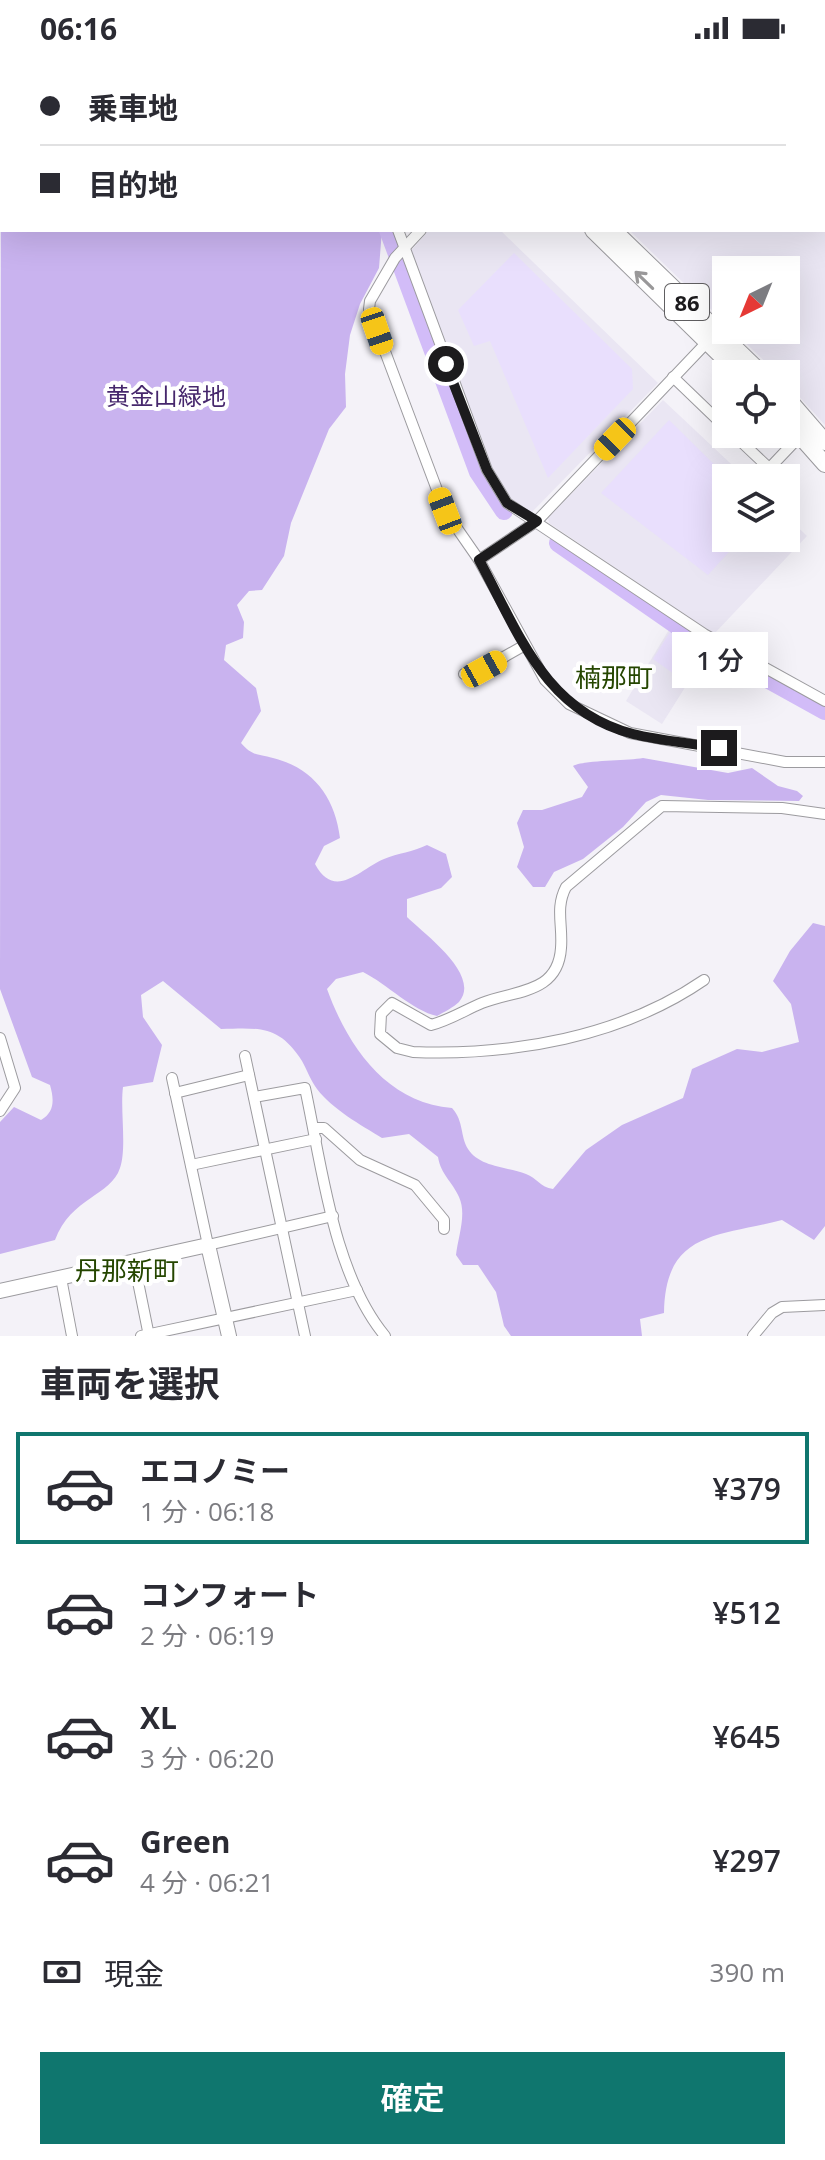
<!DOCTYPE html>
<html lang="ja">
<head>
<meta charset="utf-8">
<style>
  :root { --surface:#fff; --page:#f2f2f3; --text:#2b2b33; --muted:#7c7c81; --line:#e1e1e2; --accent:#0f766e }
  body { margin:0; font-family:"Open Sans","Noto Sans JP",sans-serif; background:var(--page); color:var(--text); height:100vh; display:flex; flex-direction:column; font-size:30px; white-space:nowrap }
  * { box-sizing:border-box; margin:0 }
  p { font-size:26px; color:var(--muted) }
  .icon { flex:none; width:44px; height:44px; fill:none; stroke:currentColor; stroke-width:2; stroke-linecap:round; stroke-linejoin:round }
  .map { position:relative; height:1280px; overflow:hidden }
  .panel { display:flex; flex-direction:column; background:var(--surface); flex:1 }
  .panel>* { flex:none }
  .banner { position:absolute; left:0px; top:0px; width:826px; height:176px; box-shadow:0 8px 32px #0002; display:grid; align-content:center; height:176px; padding:0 40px; background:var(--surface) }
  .needle { width:52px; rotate:223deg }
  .controls { position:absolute; left:712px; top:200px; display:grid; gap:16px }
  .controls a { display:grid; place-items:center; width:88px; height:88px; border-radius:0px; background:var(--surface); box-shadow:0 8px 32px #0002; font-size:40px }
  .end { position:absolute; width:36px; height:36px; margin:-18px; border:10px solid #1c1b1d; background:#fff; box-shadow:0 0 0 4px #fff }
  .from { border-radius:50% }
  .bubble { position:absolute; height:56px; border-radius:0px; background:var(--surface); box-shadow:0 8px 32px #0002; font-size:26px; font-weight:600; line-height:56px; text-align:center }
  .car { position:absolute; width:24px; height:48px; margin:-24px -12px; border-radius:10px; box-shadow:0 0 6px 2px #0007; background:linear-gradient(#f5c518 24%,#345 0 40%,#f5c518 0 76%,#345 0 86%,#f5c518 0) }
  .banner b { display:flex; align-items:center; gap:28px; height:76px; font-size:30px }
  .banner b+b { border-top:2px solid var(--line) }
  .banner i { width:20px; height:20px; background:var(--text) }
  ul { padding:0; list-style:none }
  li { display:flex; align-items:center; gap:24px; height:112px; margin:0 16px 12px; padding:0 24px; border:4px solid transparent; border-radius:0px }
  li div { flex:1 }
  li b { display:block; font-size:30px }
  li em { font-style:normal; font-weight:600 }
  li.selected { border-color:var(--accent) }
  li>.icon { width:72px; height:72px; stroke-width:1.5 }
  h2 { padding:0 40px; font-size:36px; line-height:96px }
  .pay { display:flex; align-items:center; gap:20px; height:88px; padding:0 40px; font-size:30px }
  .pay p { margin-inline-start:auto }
  .primary-button { display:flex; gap:16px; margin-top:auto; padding:16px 40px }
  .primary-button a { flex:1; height:92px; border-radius:0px; background:var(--accent); color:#fff; font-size:32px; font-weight:600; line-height:92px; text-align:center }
  .status { display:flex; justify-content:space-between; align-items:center; height:56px; padding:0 40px; background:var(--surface); direction:ltr }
  .status svg { height:22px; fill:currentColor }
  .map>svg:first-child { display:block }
  .built { fill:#eae6f3 }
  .green { fill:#e9dffd }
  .forest { fill:#c9b3ef }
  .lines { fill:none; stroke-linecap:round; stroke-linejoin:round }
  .river { stroke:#d2bcf8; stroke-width:18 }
  .street-casing { stroke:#9c9b9f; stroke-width:12 }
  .secondary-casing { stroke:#9c9b9f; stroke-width:16 }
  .primary-casing { stroke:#9c9b9f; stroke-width:18 }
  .street { stroke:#fff; stroke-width:10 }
  .secondary { stroke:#fff; stroke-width:14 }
  .primary { stroke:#fff; stroke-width:16 }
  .oneway { stroke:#999899 }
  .route { stroke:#1c1b1d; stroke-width:10 }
  .labels { text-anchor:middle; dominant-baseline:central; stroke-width:8; stroke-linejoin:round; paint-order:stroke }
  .shield { fill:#fff; stroke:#605f61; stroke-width:2 }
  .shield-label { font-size:22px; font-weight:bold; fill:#1c1b1d }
  .park-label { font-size:24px; fill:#46276c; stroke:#fff }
  .neighbourhood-label { font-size:26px; fill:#254600; stroke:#fff }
</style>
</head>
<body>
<div class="status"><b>06:16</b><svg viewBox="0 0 49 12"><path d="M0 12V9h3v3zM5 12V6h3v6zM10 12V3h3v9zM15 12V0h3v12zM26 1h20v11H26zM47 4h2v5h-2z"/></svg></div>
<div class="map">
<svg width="825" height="1280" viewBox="0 0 825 1280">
  <rect width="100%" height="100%" fill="#f4f2f8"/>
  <g class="built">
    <path d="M448 0H825V369L786 326V318H778L732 274H786V214H726V268L629 174H824V2Z"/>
    <path d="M429 174H500L658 327 531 457 513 447 490 413 410 196Z"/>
    <path d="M663 344 746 422H726V482H786V460L807 480 714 578 549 467 548 462Z"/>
    <path d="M670 572 706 598 662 668 626 645Z"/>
  </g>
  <g class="green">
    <path d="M514 197 632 313 633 333 548 422 490 285 474 290 458 254Z"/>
    <path d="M669 364 727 421 717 432 726 441V482L738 486 708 519 601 437Z"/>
    <path d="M670 576 697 597 681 623 653 603Z"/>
  </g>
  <g class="forest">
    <path d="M1 0H145L2 2V174H382L379 212 360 248 350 279 345 318 346 351 329 373 291 467 284 500 262 534 249 535 237 549 244 566 243 582 226 589 224 604 256 632 261 655 241 687C252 700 258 698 273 702 313 712 335 741 340 782L324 790 315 808C335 845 360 813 384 803 398 797 413 796 427 789L446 798 452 821 441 832 407 843V861C423 877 482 919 459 946 454 951 444 956 437 960 413 955 387 928 363 916L336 923 327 933C348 991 387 1047 452 1052 464 1065 460 1080 468 1093 479 1111 508 1111 526 1118 537 1122 540 1131 553 1133L586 1094 622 1069 683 1042 692 1013 737 993 762 996 799 986 791 948 773 925 790 895 813 867 825 870V1170L814 1184 782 1164C717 1181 665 1175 664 1257L640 1263 642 1280H511L504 1270 496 1236 478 1209H463L456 1199C458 1181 467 1158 459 1141 452 1125 441 1119 438 1101L409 1078 382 1082C361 1069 332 1053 317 1033 311 1025 307 1014 302 1005 279 969 259 972 221 973L163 925 141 939 143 961 162 989 153 1026 123 1031C120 1054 127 1092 120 1112 111 1140 71 1141 55 1184L0 1198V1066L14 1051 41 1064C55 1056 54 1043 50 1029L32 1021 0 933Z"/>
    <path d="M643 702 728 717 752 712 778 730 797 735 803 740 799 745 708 744 661 739 646 746 623 771 583 803 554 816 545 831H533L517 811 524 791 517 767 523 754H542L582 741 588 731 573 710C583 704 627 705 643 702Z"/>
  </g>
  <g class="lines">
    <g class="river">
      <path d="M303 0 304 2"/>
      <path d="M388 174 478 416 504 455"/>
      <path d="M558 487 702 587 825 655"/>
    </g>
    <g class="street-casing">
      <g id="street">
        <path d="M239 0 241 2"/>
        <path d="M313 0 315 2"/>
        <path d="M398 174 487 414 507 447 704 578 825 645"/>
        <path d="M421 174 395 202 370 245 369 253 445 455 479 504 545 624 569 648 630 677 785 706H825"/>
        <path d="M673 321 726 372"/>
        <path d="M733 378 769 412"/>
        <path d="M760 422 800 380"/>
        <path d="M479 504 537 465 711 282"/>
        <path d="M464 618 472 619 525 589"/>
        <path d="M704 924C621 981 512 1000 413 996L397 992 380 978 381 958 392 947 431 969C450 964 465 954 482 947 515 934 558 938 561 892 563 869 555 852 566 831L662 750 782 752 825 758"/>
        <path d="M0 982 15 1032 0 1055"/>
        <path d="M245 1000 305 1280"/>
        <path d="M172 1022 208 1189 333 1160"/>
        <path d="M175 1037 249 1019"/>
        <path d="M254 1041 305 1032C322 1110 333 1217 385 1280"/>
        <path d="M314 1072H324L360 1104 415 1129 444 1164V1173"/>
        <path d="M191 1109 316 1083"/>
        <path d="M134 1206 149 1280"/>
        <path d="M61 1222 72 1280"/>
        <path d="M141 1280 357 1234"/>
        <path d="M753 1280 772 1257 782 1251 825 1249"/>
      </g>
    </g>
    <g class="secondary-casing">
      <path id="secondary" d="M0 1235 208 1189 229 1280"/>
    </g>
    <g class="primary-casing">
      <g id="primary">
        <path d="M411 0 413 2"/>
        <path d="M433 0 435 2"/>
        <path d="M593 174 740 318"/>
        <path d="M613 174 762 318"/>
        <path d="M786 341 825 386"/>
        <path d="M786 364 825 408"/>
      </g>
    </g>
    <use href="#street" class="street"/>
    <use href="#secondary" class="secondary"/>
    <use href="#primary" class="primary"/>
  </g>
  <defs><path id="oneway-shaft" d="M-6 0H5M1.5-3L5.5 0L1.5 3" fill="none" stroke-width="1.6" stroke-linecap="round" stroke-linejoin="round" transform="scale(2)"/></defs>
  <use class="oneway" href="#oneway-shaft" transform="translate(644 224) rotate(-136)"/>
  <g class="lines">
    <path class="route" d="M446 308 487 414 507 447 537 465 479 504C519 577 544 655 633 678 661 685 691 687 719 692"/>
  </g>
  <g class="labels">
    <rect class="shield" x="665" y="228" width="44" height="36" rx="6"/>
    <g class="shield-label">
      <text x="687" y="246">86</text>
    </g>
    <g class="park-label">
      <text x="166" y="339">黄金山緑地</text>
    </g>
    <g class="neighbourhood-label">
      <text x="614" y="621">楠那町</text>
      <text x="127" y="1214">丹那新町</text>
    </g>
  </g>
</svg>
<div class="controls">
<a><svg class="needle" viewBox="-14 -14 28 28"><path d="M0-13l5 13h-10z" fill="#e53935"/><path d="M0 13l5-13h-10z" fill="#7c7c81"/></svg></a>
<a><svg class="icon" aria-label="locate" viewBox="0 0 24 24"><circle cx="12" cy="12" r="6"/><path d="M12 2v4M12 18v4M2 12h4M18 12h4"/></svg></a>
<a><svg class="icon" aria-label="layers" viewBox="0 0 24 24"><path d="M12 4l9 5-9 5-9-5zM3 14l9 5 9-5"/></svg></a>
</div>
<i class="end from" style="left:446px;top:308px"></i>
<i class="end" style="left:719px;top:692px"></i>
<div class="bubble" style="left:672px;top:576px;width:96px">1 分</div>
<i class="car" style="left:377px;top:275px;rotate:161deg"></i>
<i class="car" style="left:615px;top:383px;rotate:224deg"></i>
<i class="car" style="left:445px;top:455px;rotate:339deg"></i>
<i class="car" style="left:484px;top:613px;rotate:61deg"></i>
<div class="banner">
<b><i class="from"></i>乗車地</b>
<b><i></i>目的地</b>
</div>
</div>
<section class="panel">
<h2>車両を選択</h2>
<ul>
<li class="selected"><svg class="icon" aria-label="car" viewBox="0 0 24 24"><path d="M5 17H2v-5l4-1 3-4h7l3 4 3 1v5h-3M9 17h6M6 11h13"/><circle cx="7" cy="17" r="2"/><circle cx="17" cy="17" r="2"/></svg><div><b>エコノミー</b><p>1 分 · 06:18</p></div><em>¥379</em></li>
<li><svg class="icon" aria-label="car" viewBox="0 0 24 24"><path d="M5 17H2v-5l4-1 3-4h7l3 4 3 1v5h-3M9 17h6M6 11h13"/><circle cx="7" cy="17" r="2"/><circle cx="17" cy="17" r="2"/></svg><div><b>コンフォート</b><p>2 分 · 06:19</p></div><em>¥512</em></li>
<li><svg class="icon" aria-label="car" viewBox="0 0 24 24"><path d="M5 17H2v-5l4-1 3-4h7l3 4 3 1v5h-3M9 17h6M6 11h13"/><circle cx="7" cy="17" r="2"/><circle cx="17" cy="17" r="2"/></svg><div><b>XL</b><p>3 分 · 06:20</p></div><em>¥645</em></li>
<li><svg class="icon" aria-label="car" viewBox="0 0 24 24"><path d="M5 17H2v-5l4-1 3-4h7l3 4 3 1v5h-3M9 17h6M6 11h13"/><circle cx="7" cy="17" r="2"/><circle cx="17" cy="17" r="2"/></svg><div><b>Green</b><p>4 分 · 06:21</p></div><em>¥297</em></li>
</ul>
<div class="pay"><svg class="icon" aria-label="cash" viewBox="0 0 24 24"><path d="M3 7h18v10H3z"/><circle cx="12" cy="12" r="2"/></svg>現金<p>390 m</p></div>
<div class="primary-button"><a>確定</a></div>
</section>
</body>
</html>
